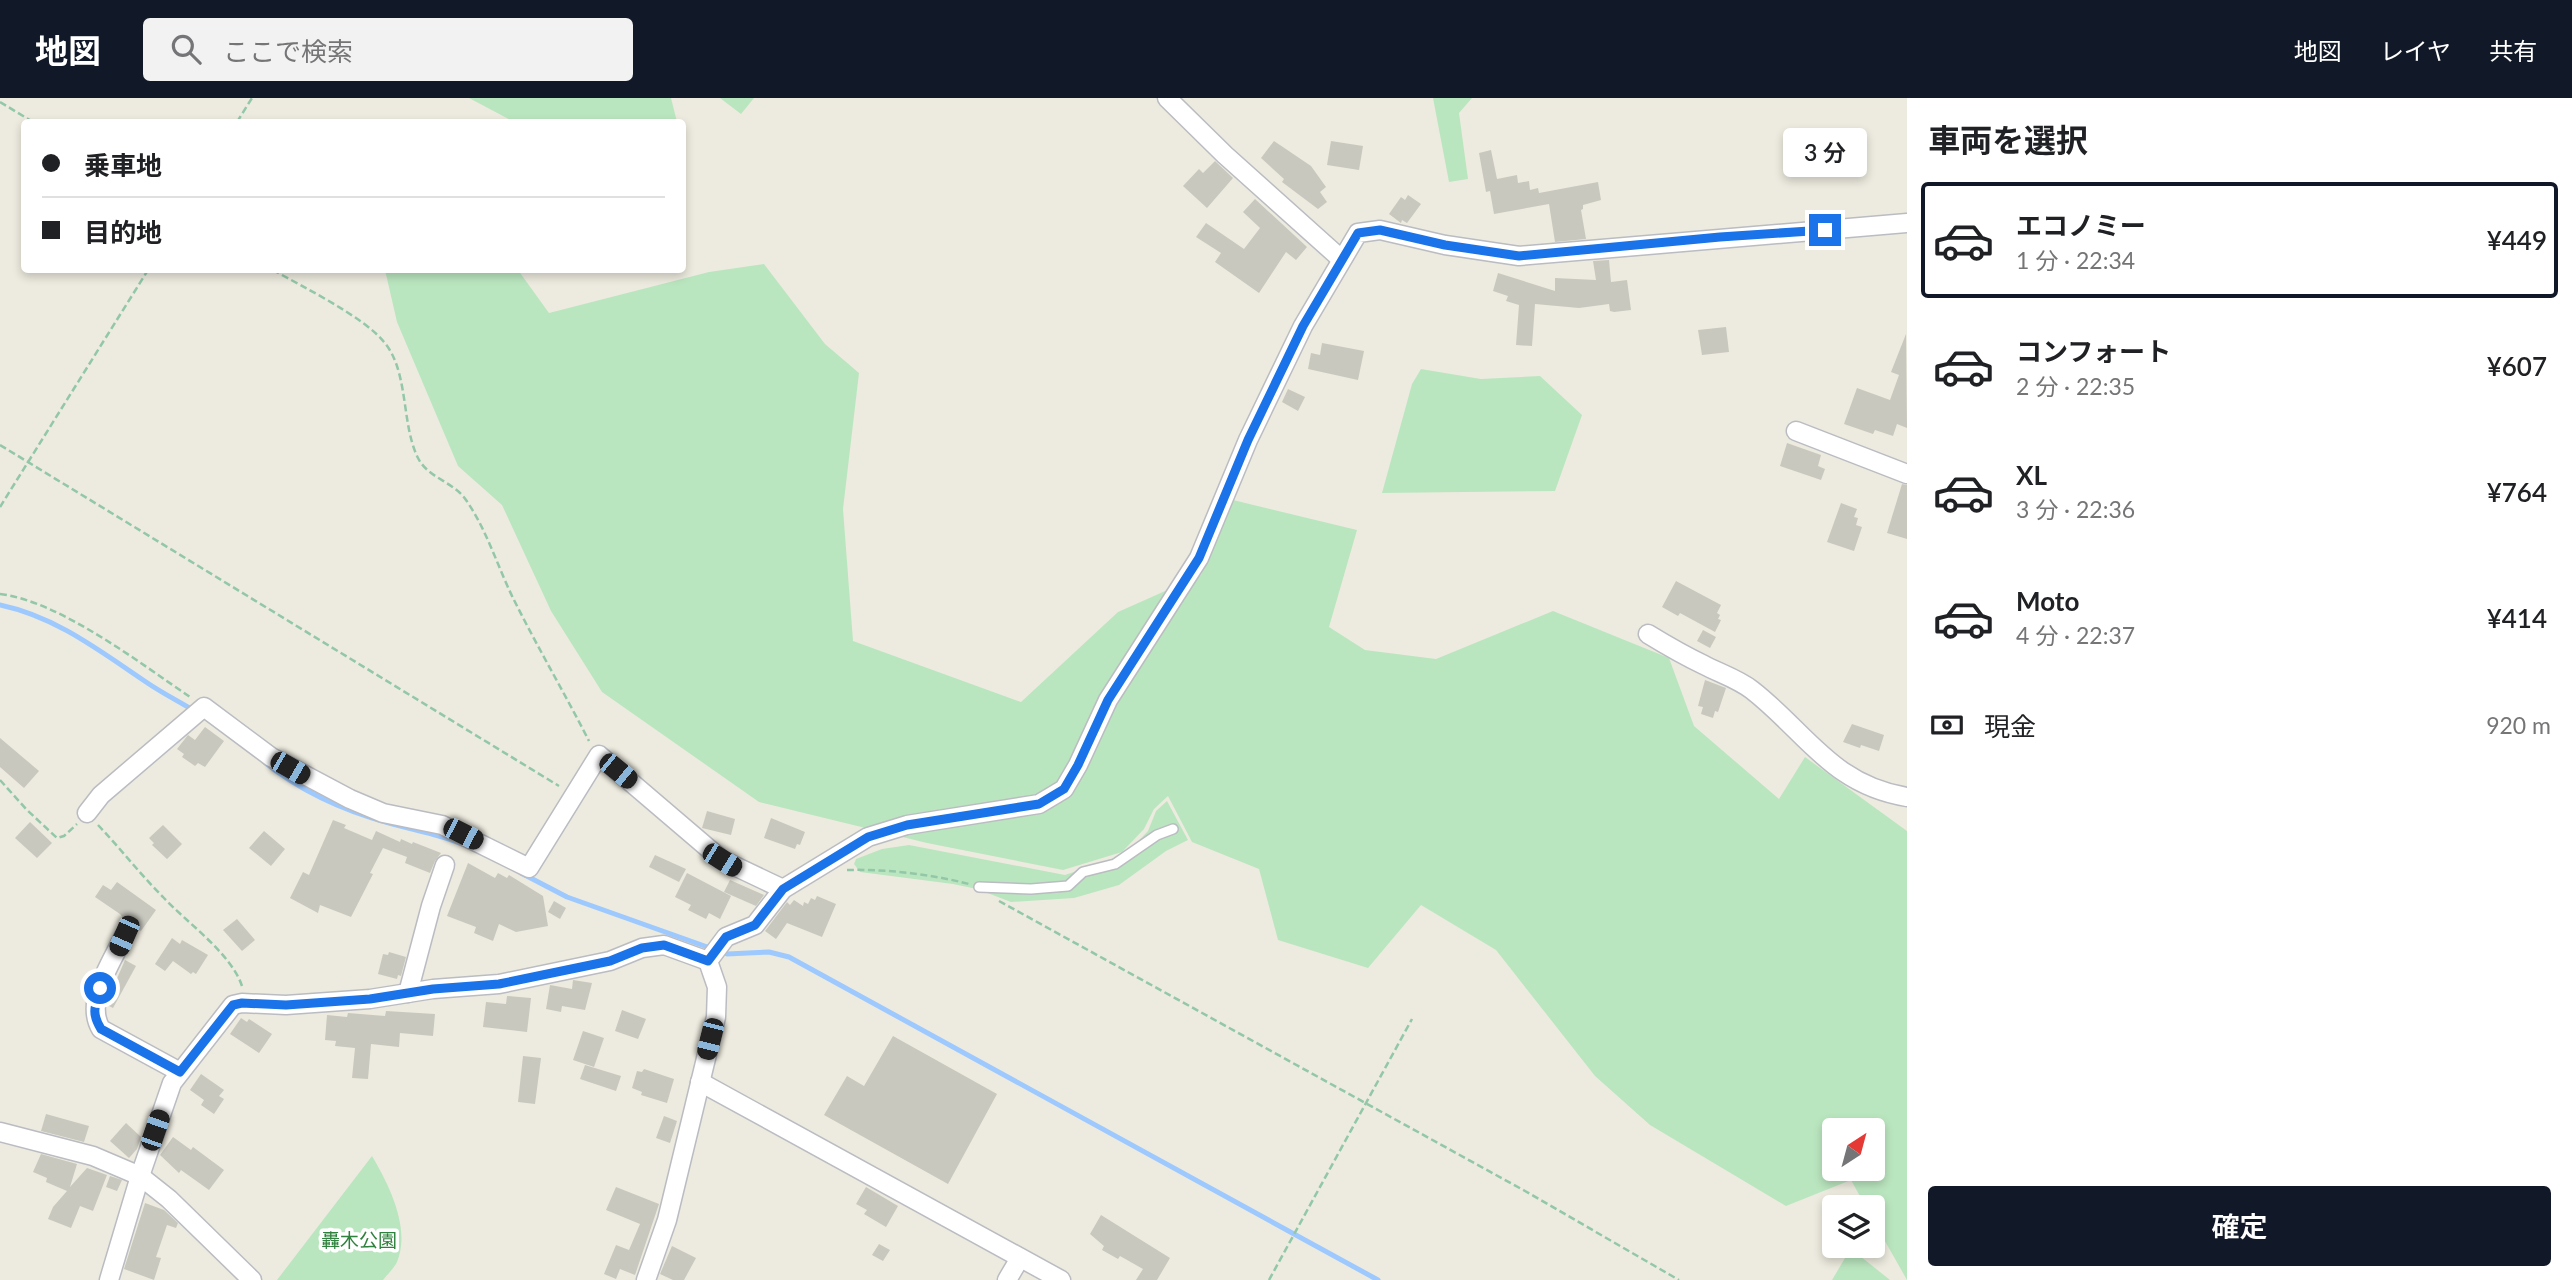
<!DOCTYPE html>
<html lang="ja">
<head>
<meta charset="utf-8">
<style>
  :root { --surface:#fff; --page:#f2f2f2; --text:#202124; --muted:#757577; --line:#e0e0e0; --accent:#111827 }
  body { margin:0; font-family:Lato,"Noto Sans JP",sans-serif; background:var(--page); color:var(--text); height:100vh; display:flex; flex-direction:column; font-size:26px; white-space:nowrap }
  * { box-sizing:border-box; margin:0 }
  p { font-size:23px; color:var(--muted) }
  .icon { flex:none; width:38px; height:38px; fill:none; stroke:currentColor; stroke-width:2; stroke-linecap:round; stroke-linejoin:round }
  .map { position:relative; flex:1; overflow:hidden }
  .drawer { display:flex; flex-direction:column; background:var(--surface); width:665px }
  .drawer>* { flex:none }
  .banner { position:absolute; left:21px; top:21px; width:665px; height:154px; border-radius:7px; box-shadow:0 4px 10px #0003; display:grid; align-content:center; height:154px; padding:0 21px; background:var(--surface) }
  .needle { width:46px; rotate:36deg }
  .fabs { position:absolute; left:1822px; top:1020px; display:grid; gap:14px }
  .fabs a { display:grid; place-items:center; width:63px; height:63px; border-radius:7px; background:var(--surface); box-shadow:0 4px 10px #0003; font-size:35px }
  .end { position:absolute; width:32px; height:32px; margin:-16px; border:9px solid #1a73e8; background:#fff; box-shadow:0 0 0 4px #fff }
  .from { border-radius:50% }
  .bubble { position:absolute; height:49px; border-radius:7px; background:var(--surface); box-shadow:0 4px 10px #0003; font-size:23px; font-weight:600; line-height:49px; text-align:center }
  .car { position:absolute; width:21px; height:42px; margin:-21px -10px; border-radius:9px; box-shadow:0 0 5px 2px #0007; background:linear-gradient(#222 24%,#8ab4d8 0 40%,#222 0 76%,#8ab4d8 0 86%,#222 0) }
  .banner b { display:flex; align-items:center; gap:24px; height:66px; font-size:26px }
  .banner b+b { border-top:2px solid var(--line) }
  .banner i { width:18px; height:18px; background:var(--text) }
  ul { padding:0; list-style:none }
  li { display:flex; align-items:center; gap:21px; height:116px; margin:0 14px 10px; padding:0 7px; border:4px solid transparent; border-radius:7px }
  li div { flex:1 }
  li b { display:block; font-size:26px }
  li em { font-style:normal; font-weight:600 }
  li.on { border-color:var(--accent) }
  li>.icon { width:63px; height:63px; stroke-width:1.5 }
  h2 { padding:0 21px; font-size:32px; line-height:84px }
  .pay { display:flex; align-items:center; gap:18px; height:77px; padding:0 21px; font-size:26px }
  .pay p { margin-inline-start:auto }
  .action { display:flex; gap:14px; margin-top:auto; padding:14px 21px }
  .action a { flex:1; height:80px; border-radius:7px; background:var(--accent); color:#fff; font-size:28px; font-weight:600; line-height:80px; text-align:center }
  header { display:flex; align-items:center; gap:42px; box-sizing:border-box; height:98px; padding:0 35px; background:var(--accent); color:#fff }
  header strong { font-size:33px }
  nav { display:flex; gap:38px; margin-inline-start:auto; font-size:24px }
  .search { width:490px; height:63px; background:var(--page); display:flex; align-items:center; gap:18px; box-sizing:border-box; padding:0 24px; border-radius:7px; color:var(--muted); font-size:26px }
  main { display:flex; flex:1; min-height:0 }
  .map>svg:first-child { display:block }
  .green { fill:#bae6bf; fill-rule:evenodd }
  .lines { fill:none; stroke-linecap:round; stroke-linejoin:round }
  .stream { stroke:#9dc9ff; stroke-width:5 }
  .building { fill:#c9c8bf }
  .lane-casing { stroke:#babcc2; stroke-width:12 }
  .street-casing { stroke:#babcc2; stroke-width:21 }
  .path { stroke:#92c7a8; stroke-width:2.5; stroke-dasharray:7 3.5; stroke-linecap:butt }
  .lane { stroke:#fff; stroke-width:9 }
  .street { stroke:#fff; stroke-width:18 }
  .route { stroke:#1a73e8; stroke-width:9 }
  .labels { text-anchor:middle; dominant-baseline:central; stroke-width:7; stroke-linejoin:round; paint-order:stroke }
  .park-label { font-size:19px; fill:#2f823d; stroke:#fff }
</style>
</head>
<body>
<header>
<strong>地図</strong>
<div class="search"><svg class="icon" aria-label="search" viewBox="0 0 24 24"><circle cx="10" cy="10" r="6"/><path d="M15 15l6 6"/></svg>ここで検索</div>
<nav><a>地図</a><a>レイヤ</a><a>共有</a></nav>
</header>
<main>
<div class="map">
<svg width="1907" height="1182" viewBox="0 0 1907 1182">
  <rect width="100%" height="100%" fill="#edebdf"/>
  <g class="green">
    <path d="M469 0H671L677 24H514Z"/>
    <path d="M720 0H754L741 16Z"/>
    <path d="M1433 0H1472L1459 15 1468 81 1449 84Z"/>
    <path d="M764 166 825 246 859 275 843 411 853 543 1021 604 1118 514 1201 477 1233 402 1357 432 1329 529 1365 552 1436 561 1553 513 1669 560 1694 628 1779 701 1805 659 1907 733V1182L1873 1122 1872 1110 1866 1109 1851 1082 1786 1108 1650 1027 1595 978 1496 852 1421 807 1368 870 1278 842 1259 771 1192 744 1168 698 1154 711 1144 731 1122 754 1063 772 927 745 759 704 602 594 551 513 502 407 458 368 397 224 385 172H518L549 215 709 174ZM1834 1032H1872V1071H1834Z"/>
    <path d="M1421 271 1481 281 1540 278 1582 317 1555 393 1382 395 1412 286Z"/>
    <path d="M1167 703 1188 742 1166 753 1119 787 1074 800 1011 804 977 791 953 786 860 774 854 766 856 761 882 751 909 747 1065 777 1126 756 1148 733 1156 713Z"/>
    <path d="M372 1058C389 1087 411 1130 397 1164 394 1170 387 1177 383 1182H277Z"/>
    <path d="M1855 1154 1890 1182H1832L1848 1155Z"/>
  </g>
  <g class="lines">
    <g class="stream">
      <path d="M0 507C57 519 101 554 149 586 164 596 180 604 196 614"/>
      <path d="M263 663C299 692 345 713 389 725 413 732 439 736 462 746"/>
      <path d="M521 775 567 799 727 856 769 854 789 859 1378 1182"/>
    </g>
  </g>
  <g class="building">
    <path d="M1274 43 1311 68 1326 89 1320 94 1327 104 1318 111 1282 84 1284 81 1261 60Z"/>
    <path d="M1331 43 1363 48 1359 72 1327 67Z"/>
    <path d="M1491 52 1497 81 1517 77 1518 85 1529 83 1530 92 1538 90 1539 95 1598 84 1601 102 1583 107V111L1581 112 1586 141 1555 144 1549 106 1494 116 1490 93 1486 94 1479 55Z"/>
    <path d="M1215 63 1233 80 1207 110 1183 88 1199 71 1203 75Z"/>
    <path d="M1408 97 1421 106 1407 125 1402 122 1401 125 1389 116 1401 99 1405 102Z"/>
    <path d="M1255 101 1307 149 1296 162 1286 154 1259 195 1215 164 1221 155 1196 139 1206 125 1244 151 1260 130 1243 114Z"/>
    <path d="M1609 162 1611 184 1627 182 1631 212 1614 214 1610 213 1609 206 1579 210 1535 206 1532 248 1516 247 1519 207 1506 203 1508 198 1493 193 1498 175 1555 193V180L1596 182 1593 163Z"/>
    <path d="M1726 229 1729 254 1702 257 1698 232Z"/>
    <path d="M1906 236 1907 330 1897 326 1893 338 1875 332 1873 336 1844 326 1857 290 1890 302 1899 277 1891 274Z"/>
    <path d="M1322 245 1364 253 1358 282 1308 271 1311 255 1320 257Z"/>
    <path d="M1288 291 1305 299 1298 313 1282 304Z"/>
    <path d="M1787 345 1821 357 1818 368 1825 371 1821 382 1780 368Z"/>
    <path d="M1902 386 1907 387V441L1887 435Z"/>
    <path d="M1841 405 1857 411 1854 419 1858 420 1856 427 1862 429 1854 453 1827 444Z"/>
    <path d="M1676 483 1721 507 1717 515 1720 517 1718 521 1721 522 1715 534 1680 515 1678 518 1662 509Z"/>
    <path d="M1703 532 1716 539 1710 550 1697 543Z"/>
    <path d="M1705 582 1726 590 1718 614 1715 613 1713 620 1701 616 1703 609 1698 608Z"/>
    <path d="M1852 626 1884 637 1879 653 1861 647 1860 650 1843 644Z"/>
    <path d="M205 629 224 643 205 669 198 665 195 668 182 659 184 656 177 651 188 637 195 642Z"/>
    <path d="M0 640 39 673 24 690 0 669Z"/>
    <path d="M707 713 735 721 731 737 702 730Z"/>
    <path d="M771 720 805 734 800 747 797 746 795 751 764 740Z"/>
    <path d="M333 722 346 727 344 730 372 742 376 733 400 744 401 741 412 746 413 744 441 755 435 763 430 775 405 765 407 759 383 750 370 775 373 776 351 819 320 807 318 815 290 800 303 774 309 777Z"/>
    <path d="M30 724 52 745 37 760 15 740Z"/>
    <path d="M163 727 182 746 167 761 152 747 154 745 149 740Z"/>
    <path d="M264 733 285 751 271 768 249 750Z"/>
    <path d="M655 757 686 771 679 784 649 769Z"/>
    <path d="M468 765 495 780 498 775 507 780 509 777 543 798 548 828 516 834 499 826 493 843 474 835 476 829 447 818Z"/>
    <path d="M687 775 731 798 720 821 709 815 706 821 688 812 691 807 675 799Z"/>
    <path d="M730 782 764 797 756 808 724 794Z"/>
    <path d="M117 784 156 812 141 833 136 830 134 832 124 825 125 822 120 816 95 799 103 787 111 792Z"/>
    <path d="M817 798 836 806 822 839 787 825 776 841 765 833 787 804 790 807 794 802 803 808 804 804 808 806 811 800 815 802Z"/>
    <path d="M554 803 566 810 560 821 548 814Z"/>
    <path d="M237 821 255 842 242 853 223 832Z"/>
    <path d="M172 840 180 846 182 842 208 857 196 876 193 874 191 876 173 863 165 873 155 866Z"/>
    <path d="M389 854 406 859 401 878 398 877 397 881 378 876 383 856 388 857Z"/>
    <path d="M125 862 136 868 113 910 107 907 109 899Z"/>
    <path d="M573 882 592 885 585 912 562 908 561 914 546 911 550 887 572 891Z"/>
    <path d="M507 898 531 900 527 934 483 929 486 904 506 906Z"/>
    <path d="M622 912 646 921 638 941 615 933Z"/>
    <path d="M386 913 435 916 433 938 400 935 399 949 371 946 368 981 352 980 355 950 335 948 336 943 325 942 327 917 347 919 348 915 385 918Z"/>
    <path d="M241 920 247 924 249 921 272 936 259 955 230 936Z"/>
    <path d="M583 933 604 940 594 969 573 962Z"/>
    <path d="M893 938 997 996 948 1086 824 1017 847 978 864 988Z"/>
    <path d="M523 958 541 960 535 1006 518 1004Z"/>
    <path d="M585 967 621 978 616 993 580 981Z"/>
    <path d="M644 971 674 981 667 1005 641 997 642 994 632 990 637 973 642 974Z"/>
    <path d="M201 976 224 992 219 998 224 1001 214 1016 201 1007 204 1002 190 992Z"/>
    <path d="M46 1016 89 1028 84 1044 41 1033Z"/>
    <path d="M664 1018 677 1023 670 1045 656 1040Z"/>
    <path d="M126 1025 141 1039 137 1051 129 1060 110 1043Z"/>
    <path d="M173 1039 191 1052 193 1049 224 1072 209 1092 181 1072 179 1075 160 1057Z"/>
    <path d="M41 1056 77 1066 70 1089 87 1070 107 1077 93 1113 80 1108 71 1130 48 1121 53 1109 67 1093 46 1084 47 1080 33 1074Z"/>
    <path d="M110 1078 122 1082 117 1093 106 1089Z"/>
    <path d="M616 1089 659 1106 635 1177 620 1171 616 1181 604 1176 616 1147 629 1152 640 1126 606 1112Z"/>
    <path d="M866 1089 898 1108 886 1129 864 1116 867 1112 856 1106Z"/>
    <path d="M145 1105 164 1112 178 1125 176 1130 167 1127 156 1159 161 1160 154 1182 124 1171Z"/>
    <path d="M1101 1117 1170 1160 1157 1182H1136L1143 1171 1120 1158 1118 1161 1102 1152 1104 1148 1090 1136Z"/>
    <path d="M879 1146 890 1152 883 1163 872 1157Z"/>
    <path d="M672 1148 696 1160 684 1182H673L660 1176Z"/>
  </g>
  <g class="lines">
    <g class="lane-casing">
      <path id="lane" d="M979 789 1031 791 1068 788 1083 774 1115 766 1157 737 1173 731"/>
    </g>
    <g class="street-casing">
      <g id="street">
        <path d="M1167 0 1225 57 1341 161"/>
        <path d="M1796 333 1907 376"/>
        <path d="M1648 536C1666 547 1685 558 1704 567 1719 575 1738 581 1752 592 1806 634 1832 687 1907 699"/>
        <path d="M87 715 101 697 204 609 271 659 350 701 383 715 442 727 529 770 599 657 722 762 783 791"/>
        <path d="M124 838C112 864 84 903 101 931L180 974"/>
        <path d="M708 863 726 839 755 827 783 791 868 739 907 727 1039 706 1064 691 1078 667 1108 602 1199 460 1248 342 1303 228 1358 135 1380 132 1445 147 1519 158 1907 125"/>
        <path d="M408 895 431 808 445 767"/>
        <path d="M700 984 1061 1182"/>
        <path d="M0 1034 93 1058 140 1078 169 1101 252 1182"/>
        <path d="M109 1182 140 1078 172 985 233 907 242 905 286 907 370 901 433 891 499 886 610 863 642 850 664 847 708 863"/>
        <path d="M646 1182 667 1122 716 919 717 889 708 863"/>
        <path d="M1007 1182 1020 1160"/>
      </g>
    </g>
    <g class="path">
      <path d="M0 4 33 24"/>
      <path d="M237 24 252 0"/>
      <path d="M273 172C303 189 364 219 384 244 409 273 401 326 418 360 428 380 454 384 466 402 487 432 498 470 514 502 538 550 565 596 589 643"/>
      <path d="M0 347 559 688"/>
      <path d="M0 409 148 172"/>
      <path d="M0 496C59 503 140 565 190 599"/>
      <path d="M0 682 26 711 57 740 64 738 77 726"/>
      <path d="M98 727C120 750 140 776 163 799 186 824 231 855 242 888"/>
      <path d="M847 772C887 771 930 776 969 786"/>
      <path d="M999 803 1525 1093 1679 1182"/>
      <path d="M1269 1182 1412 921"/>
    </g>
    <use href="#lane" class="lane"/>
    <use href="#street" class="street"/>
  </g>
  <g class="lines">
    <path class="route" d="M100 890C95 908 91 915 101 931L180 974 233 907 242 905 286 907 370 901 433 891 499 886 610 863 642 850 664 847 708 863 726 839 755 827 783 791 868 739 907 727 1039 706 1064 691 1078 667 1108 602 1199 460 1248 342 1303 228 1358 135 1380 132 1445 147 1519 158 1720 139 1825 132"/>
  </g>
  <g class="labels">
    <g class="park-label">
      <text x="359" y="1141">轟木公園</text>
    </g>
  </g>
</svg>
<div class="fabs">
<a><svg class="needle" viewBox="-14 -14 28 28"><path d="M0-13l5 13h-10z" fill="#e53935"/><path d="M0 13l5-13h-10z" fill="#757577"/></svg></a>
<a><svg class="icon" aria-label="layers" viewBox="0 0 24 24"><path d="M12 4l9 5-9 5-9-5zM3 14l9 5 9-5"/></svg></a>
</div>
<i class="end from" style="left:100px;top:890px"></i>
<i class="end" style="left:1825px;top:132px"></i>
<div class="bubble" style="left:1783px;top:30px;width:84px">3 分</div>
<i class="car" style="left:290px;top:670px;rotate:120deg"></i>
<i class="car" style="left:618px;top:673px;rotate:129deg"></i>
<i class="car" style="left:463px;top:736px;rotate:117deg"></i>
<i class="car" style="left:722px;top:762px;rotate:122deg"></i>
<i class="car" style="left:124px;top:838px;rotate:204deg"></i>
<i class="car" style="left:710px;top:941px;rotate:194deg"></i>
<i class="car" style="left:155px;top:1032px;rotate:19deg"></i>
<div class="banner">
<b><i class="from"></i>乗車地</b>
<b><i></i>目的地</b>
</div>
</div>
<section class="drawer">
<h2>車両を選択</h2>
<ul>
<li class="on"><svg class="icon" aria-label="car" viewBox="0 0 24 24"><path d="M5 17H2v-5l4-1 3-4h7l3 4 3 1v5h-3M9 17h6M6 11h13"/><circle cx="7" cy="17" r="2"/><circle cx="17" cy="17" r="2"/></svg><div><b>エコノミー</b><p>1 分 · 22:34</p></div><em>¥449</em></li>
<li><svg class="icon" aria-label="car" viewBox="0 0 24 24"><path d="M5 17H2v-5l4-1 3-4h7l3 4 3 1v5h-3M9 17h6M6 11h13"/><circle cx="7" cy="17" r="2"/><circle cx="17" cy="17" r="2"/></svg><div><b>コンフォート</b><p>2 分 · 22:35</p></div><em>¥607</em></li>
<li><svg class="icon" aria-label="car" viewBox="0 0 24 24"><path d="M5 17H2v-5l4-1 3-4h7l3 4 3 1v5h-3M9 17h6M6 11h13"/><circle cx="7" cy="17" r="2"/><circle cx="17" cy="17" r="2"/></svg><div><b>XL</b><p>3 分 · 22:36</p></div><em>¥764</em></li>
<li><svg class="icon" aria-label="car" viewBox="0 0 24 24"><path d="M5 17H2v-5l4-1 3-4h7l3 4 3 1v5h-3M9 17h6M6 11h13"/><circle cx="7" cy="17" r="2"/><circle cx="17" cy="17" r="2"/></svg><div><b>Moto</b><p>4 分 · 22:37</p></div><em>¥414</em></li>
</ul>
<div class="pay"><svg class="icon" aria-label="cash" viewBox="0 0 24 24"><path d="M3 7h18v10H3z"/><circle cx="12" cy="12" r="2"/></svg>現金<p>920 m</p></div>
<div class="action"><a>確定</a></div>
</section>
</main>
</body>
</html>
